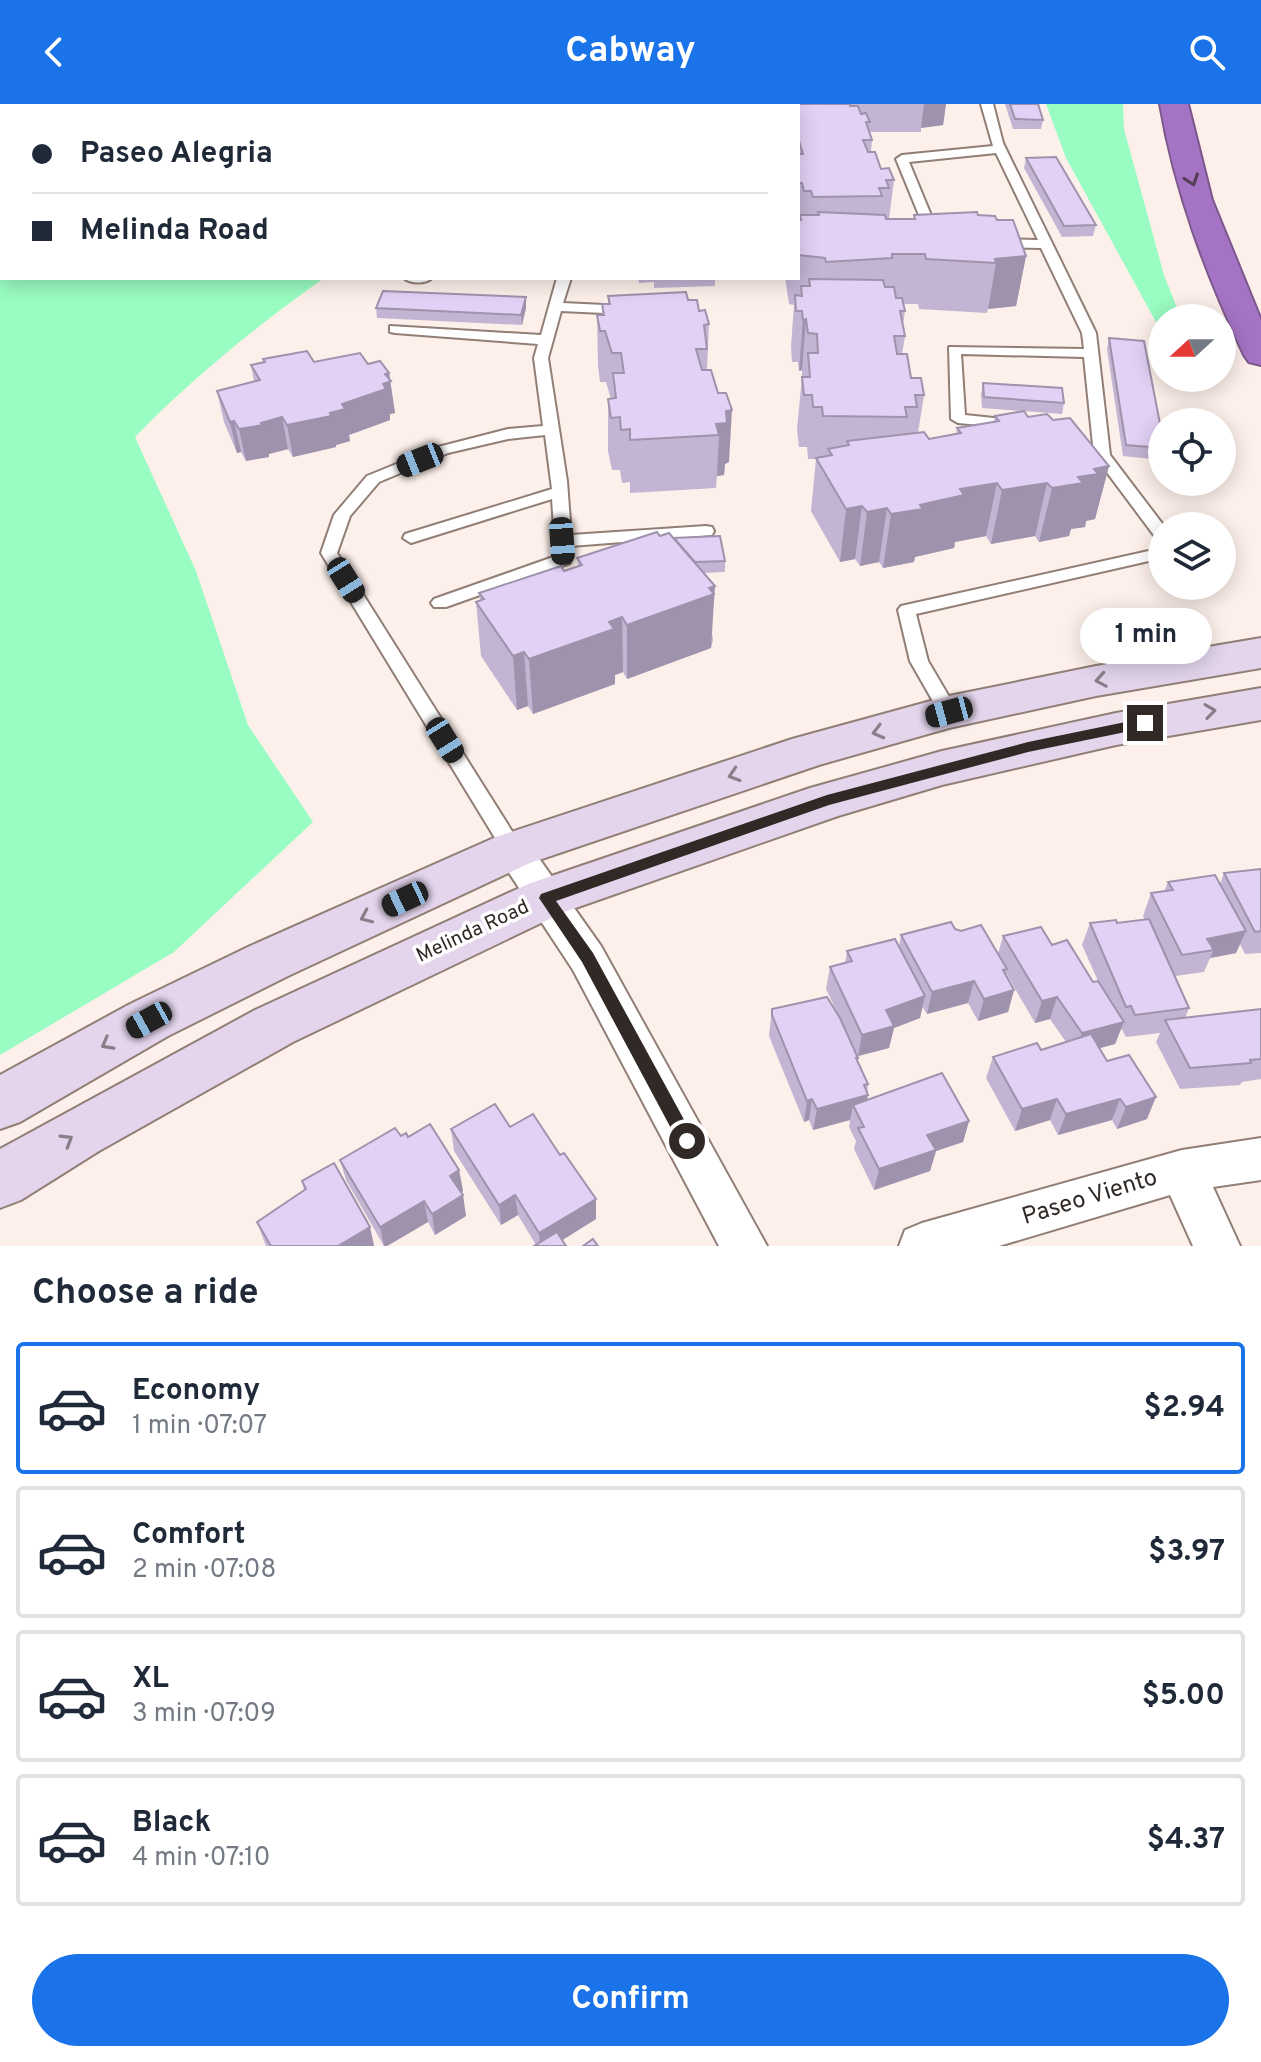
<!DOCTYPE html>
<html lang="en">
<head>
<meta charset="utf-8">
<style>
  :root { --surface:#fff; --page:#f2f2f3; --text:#1f2937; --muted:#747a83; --line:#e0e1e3; --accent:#1a73e8 }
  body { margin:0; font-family:Overpass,sans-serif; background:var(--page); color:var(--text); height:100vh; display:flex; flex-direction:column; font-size:30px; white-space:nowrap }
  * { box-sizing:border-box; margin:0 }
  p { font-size:26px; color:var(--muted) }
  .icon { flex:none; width:44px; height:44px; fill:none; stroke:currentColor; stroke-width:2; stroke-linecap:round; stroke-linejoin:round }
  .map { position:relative; height:1142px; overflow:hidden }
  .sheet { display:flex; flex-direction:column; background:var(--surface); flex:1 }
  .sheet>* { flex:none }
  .top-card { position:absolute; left:0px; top:0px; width:800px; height:176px; box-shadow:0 4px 20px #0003; display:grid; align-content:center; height:176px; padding:0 32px; background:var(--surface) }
  .needle { width:52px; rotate:249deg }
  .fabs { position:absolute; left:1148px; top:200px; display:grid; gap:16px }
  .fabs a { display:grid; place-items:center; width:88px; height:88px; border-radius:50%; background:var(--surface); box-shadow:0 4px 20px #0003; font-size:40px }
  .end { position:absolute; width:36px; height:36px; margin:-18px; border:10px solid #312925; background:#fff; box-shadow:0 0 0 4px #fff }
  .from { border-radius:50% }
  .bubble { position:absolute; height:56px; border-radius:28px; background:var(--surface); box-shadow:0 4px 20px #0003; font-size:26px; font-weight:700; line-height:56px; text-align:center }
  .car { position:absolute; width:24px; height:48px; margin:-24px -12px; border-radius:10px; box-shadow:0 0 6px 2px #0007; background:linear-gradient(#222 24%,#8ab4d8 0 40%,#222 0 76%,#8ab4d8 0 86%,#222 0) }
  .top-card b { display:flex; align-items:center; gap:28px; height:76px; font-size:30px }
  .top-card b+b { border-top:2px solid var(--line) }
  .top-card i { width:20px; height:20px; background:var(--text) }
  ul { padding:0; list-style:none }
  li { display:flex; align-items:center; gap:24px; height:132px; margin:0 16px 12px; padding:0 16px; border:4px solid var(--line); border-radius:8px }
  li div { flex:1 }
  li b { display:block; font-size:30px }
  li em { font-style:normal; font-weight:700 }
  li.active { border-color:var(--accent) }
  li>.icon { width:72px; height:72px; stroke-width:1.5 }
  h2 { padding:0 32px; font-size:36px; line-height:96px }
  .primary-button { display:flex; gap:16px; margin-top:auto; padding:16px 32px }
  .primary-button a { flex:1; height:92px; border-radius:48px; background:var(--accent); color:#fff; font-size:32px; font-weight:700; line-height:92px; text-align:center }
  header { display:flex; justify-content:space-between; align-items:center; height:104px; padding:0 32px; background:var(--accent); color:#fff; font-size:36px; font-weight:700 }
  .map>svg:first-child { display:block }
  .green { fill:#99fcc2 }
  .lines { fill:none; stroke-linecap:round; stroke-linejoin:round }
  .service-casing { stroke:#917e75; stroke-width:4 }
  .minor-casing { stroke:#917e75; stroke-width:4 }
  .secondary-casing { stroke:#917e75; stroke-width:4 }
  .motorway-casing { stroke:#7c598c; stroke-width:4 }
  .service { fill:#fff; fill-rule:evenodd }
  .minor { fill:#fff; fill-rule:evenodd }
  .secondary { fill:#e4d5ed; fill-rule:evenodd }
  .motorway { fill:#a573c4; fill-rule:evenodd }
  .wall { fill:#c3b4d3 }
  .shaded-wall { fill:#9f92ac }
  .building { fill:#e3d1f5; stroke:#9f92ac; stroke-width:2 }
  .oneway { stroke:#543f55 }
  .oneway2 { stroke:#8a7f89 }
  .route { fill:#312925 }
  .labels { text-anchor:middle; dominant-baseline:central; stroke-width:7; stroke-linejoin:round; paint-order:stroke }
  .street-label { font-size:20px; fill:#312925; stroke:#fff }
  .near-street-label { font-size:24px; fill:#312925; stroke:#fff }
</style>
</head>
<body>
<header><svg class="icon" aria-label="back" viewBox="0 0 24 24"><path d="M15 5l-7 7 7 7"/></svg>Cabway<svg class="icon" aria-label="search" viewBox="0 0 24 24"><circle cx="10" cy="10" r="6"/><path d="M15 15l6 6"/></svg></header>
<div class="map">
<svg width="1261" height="1142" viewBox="0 0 1261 1142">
  <rect width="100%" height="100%" fill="#fdf0ea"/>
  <g class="green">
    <path d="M0 0 341 2H2V174H324C257 222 193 273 135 333L196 467 248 621 313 718 174 848 0 951Z"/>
    <path d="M1046 0H1123L1124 25 1164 171 1181 214H1162V229L1066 54Z"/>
  </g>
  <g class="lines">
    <g class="service-casing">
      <g id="service">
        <path d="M524 0H536L538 2H526Z"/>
        <path d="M981 0H993L1003 39 1096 229 1110 351 1164 422H1162V435L1156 434 1094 351 1084 253 961 250 965 311 1013 316 1020 320 1013 324 958 319 951 315 949 243 1084 245 1082 229 1041 144 997 143 991 139 997 135 1038 136 996 49 909 58 940 133 934 137 928 133 896 55 902 51 993 42Z"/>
        <path d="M404 174H432C426 180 410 180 404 174Z"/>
        <path d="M557 174H571L563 199 625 202 632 206 625 210 561 207 548 254 567 377 571 431 706 422 712 423 714 427 712 431 571 442 570 459 446 503H434L431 499 434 495 556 452 552 395 411 439 403 434 405 430 552 385 545 331 508 335 448 349 379 378 350 412 337 449 520 740 523 746 520 752 513 754 506 752 321 449 334 411 367 372 438 343 508 325 543 322 534 254 538 240 395 229 390 228V222L541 231Z"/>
        <path d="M1162 444V454L916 510 928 557 958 608 949 615 942 613 910 557 898 506 901 502Z"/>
      </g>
    </g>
    <g class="minor-casing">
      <g id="minor">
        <path d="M513 731 526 736 601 842 767 1142H719L573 866 494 746 500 736Z"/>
        <path d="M1261 1034V1076L1213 1083 1240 1142H1193L1170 1091 999 1142H899L905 1126 922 1119 1182 1046Z"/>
      </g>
    </g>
    <g class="secondary-casing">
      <g id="secondary">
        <path d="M1261 534V564L1096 592 949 624 819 661 530 759 288 872 168 932 20 1018 0 1025V971L130 900 250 842 496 733 792 635 949 592 1096 562Z"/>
        <path d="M1261 584V616L1116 641 942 681 838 712 564 808 293 938 99 1047 21 1096 0 1104V1045L255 906 528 780 810 684 942 647 1116 609Z"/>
      </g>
    </g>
    <g class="motorway-casing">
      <path id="motorway" d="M1160 0H1188L1212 96 1261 216V261L1249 258 1244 251C1206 170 1175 88 1160 0Z"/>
    </g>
    <use href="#service" class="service"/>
    <use href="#minor" class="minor"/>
    <use href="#secondary" class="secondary"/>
    <use href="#motorway" class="motorway"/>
  </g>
  <g class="wall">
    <path d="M744 0H946L943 21 921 24V28H869L872 36 871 48 881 65 894 76 889 115H914V111H978L997 116 1026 152 1016 202 988 205 987 209 919 205 918 200H903L905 207 903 221 905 232 902 250 911 274 924 291 918 329 929 335 956 330 957 324 994 318 995 312 1028 313 1053 316 1109 362 1095 415 1086 417 1085 423 1071 425 1069 432 1039 438 1035 432 991 440 986 432 955 438 954 444 915 453 914 458 883 464 879 458 860 462 855 455 840 458 811 407 816 355H808L807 343H799L797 325 802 273V266L799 267 798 258H792L791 242 794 201 789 200 785 174H798V2H744Z"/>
    <path d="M1005 0H1038L1043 16 1041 25H1013Z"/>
    <path d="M1026 54 1096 121 1093 132 1062 133 1024 64Z"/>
    <path d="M638 174H728V176H715V182L654 184V178L639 179Z"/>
    <path d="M608 192 688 196 699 207 709 220 707 266 729 358 725 360 724 371 717 372 716 384 630 389V378L622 379 620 366H612L608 347V295H611L606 278H600L598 262 597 211H602V200H608Z"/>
    <path d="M376 204H526L522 221 377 214Z"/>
    <path d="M1109 234 1162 330 1161 356 1123 352 1107 245Z"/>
    <path d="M263 255 368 260 389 269 395 309 390 310V316L349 331 350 337 336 341V343L293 353 288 345 269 350V353L246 357 241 348 237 349 224 318 217 287 254 277 251 261 264 258Z"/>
    <path d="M983 279 1064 299 1062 310 982 304 981 290Z"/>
    <path d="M660 432 674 434 725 457V468L704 469 713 536 711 544 627 575 623 568 615 571V580L533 610 528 602 517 606 481 552 476 498 480 496 479 489 564 467 578 462 577 454Z"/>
    <path d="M1261 765V849L1245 850 1240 840 1236 849 1210 854 1204 868 1175 872 1189 904 1185 914 1261 905V975L1242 978 1240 981 1180 985 1156 938 1160 929 1126 933 1121 924 1115 940 1099 944 1147 1015 1117 1025 1112 1016 1058 1031 1050 1016 1015 1027 986 974 993 953 1041 946 1066 938 1050 915 1035 919 1006 869 1005 871 1014 886 1008 908 978 917 968 899 927 910 922 902 920 914 894 924 889 944 858 952 826 885 830 863 845 859 847 847 899 842 901 831 955 825 998 850 1003 832 1052 841 1093 878 1098 877 1082 841 1090 819H1117L1145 816 1143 812 1151 789 1164 788 1168 778 1220 780 1224 769Z"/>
    <path d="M772 905 858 958 868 980 867 996 969 1017 963 1038 936 1047 930 1067 874 1086 854 1045 856 1037 849 1023 850 1016 813 1026 809 1016 804 1018 769 932Z"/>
    <path d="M510 1023 596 1115 562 1136 536 1141 518 1111 501 1121 454 1047 451 1025Z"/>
    <path d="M401 1032 459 1066 463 1087 461 1088 466 1112 435 1131 428 1118 387 1142H384L346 1076 340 1056Z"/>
    <path d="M302 1077 370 1123 374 1142H266L257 1118 304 1086Z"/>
  </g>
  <g class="shaded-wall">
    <path d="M419 0H454L437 2H419Z"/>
    <path d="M592 0H646V1L592 2Z"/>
    <path d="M924 0H946L943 21 921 24Z"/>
    <path d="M1026 152 1016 202 988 205 996 159 995 155Z"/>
    <path d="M526 193V204L522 221 521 211Z"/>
    <path d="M806 215 802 266 799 267 803 216Z"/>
    <path d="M389 269 395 309 390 310V316L349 331 350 337 336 341V343L293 353 287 321 330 309 342 300 383 280 385 270Z"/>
    <path d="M732 306 729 358 725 360 724 371 717 372 719 331 716 320 726 307Z"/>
    <path d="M282 313 288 345 269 350V353L246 357 239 325Z"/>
    <path d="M234 317 241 348 237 349 230 318Z"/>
    <path d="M1109 362 1095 415 1086 417 1085 423 1071 425 1069 432 1039 438 1052 384 1078 373 1094 365Z"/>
    <path d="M997 379 986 432 955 438 954 444 915 453 914 458 883 464 891 410 920 401 960 385Z"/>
    <path d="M1047 379 1035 432 991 440 1002 386Z"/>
    <path d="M862 402 855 455 840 458 846 405Z"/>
    <path d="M887 404 879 458 860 462 867 408Z"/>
    <path d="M715 482 711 544 627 575V521Z"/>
    <path d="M622 513 623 568 615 571V580L533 610 529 555 609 518Z"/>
    <path d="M524 548 528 602 517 606 513 552Z"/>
    <path d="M1246 827 1236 849 1210 854 1214 846 1207 835Z"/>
    <path d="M974 877 968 899 927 910 932 888Z"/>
    <path d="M1014 886 1008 908 978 917 984 895Z"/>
    <path d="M925 892 920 914 894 924 889 944 858 952 862 931 886 906Z"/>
    <path d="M1057 893 1050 915 1035 919 1042 897Z"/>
    <path d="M1124 918 1115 940 1075 951 1082 929Z"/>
    <path d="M868 991 864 1012 853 1001 850 1016 813 1026 817 1005Z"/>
    <path d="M1156 993 1147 1015 1117 1025 1126 1003Z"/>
    <path d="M812 995 809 1016 804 1018 807 997Z"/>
    <path d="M1057 995 1050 1016 1015 1027 1022 1005Z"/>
    <path d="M1120 995 1112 1016 1058 1031 1066 1010Z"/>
    <path d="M969 1017 963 1038 936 1047 930 1067 874 1086 879 1065 927 1031Z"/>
    <path d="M459 1066 463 1087 454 1093 450 1072Z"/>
    <path d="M463 1091 466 1112 435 1131 432 1110Z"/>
    <path d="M515 1091 518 1111 501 1121 499 1101Z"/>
    <path d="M596 1095V1115L553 1142H540L539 1129Z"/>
    <path d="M424 1097 428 1118 387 1142H384L380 1123Z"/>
    <path d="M370 1123 374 1142H338Z"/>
  </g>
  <g class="building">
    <path d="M486 0H503L504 2H470Z"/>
    <path d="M788 0H850V2H858L861 10 866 9 870 18H866L872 36H863L868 48H875L881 65 889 64 894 76H886L889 84H879L882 92 813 93 811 87H804L802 79H798V67H799L798 50H803L799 37H798V2H789Z"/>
    <path d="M1010 0H1038L1043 16 1015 15Z"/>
    <path d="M1056 53 1096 121 1064 122 1026 54Z"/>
    <path d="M818 108 885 111 886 115H915L914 111 977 108 978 111 995 112 997 116H1013L1026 152 995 155 996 159 926 155 925 150H892V154L826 158 825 154 798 151V116H801L800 111H819Z"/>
    <path d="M809 175 883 176 885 183H894L896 194H902L905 207H900L905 232H894L897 250H907L911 274H921L924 291H915L917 303H905L907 313 823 312 822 303H813L812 291H804L802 273H810L808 249H818L817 230 808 229 806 215 803 216 802 207H796L795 191 802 192 801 182H810Z"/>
    <path d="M383 187 526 193 521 211 376 204Z"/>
    <path d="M686 188 688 196H697L699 207 705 206 709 220 704 221 707 245H696L702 266H711L718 289H726L732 306 726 307 727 319 716 320 719 331 630 336V325L621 326 620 313 611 314 608 295 616 294 613 269H624L621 249H612L605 227H600L597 211H604L602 200H610L608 192Z"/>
    <path d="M1109 234 1144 237 1162 330V344L1126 341Z"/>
    <path d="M307 247 314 258 360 249 368 260 380 257 389 269 385 270 391 277 383 280 386 285 342 300 345 305 330 309 331 312 287 321 282 313 261 319 263 321 239 325 234 317 230 318 217 287 260 276 251 261 265 258 263 255Z"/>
    <path d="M983 279 1062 284 1064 299 984 293Z"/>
    <path d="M1024 307 1028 313 1047 310 1053 316 1070 314 1109 362 1094 365 1098 370 1078 373 1083 379 1052 384 1047 379 1002 386 997 379 960 385 964 391 920 401 923 405 891 410 887 404 867 408 862 402 846 405 816 354 832 351 828 345 849 341 847 337 924 328 929 335 961 329 957 324 999 317 995 312Z"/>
    <path d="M657 428 660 432 669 429 715 482 709 484 714 490 627 521 622 513 609 518 614 525 529 555 524 548 513 552 476 498 484 495 479 489 561 462 564 467 582 461 577 454Z"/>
    <path d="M720 432 725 457 695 458 674 434Z"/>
    <path d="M1261 765V827L1255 828 1224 769Z"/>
    <path d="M1215 771 1246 827 1207 835 1214 846 1182 851 1151 789 1173 786 1168 778Z"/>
    <path d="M1149 815 1189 904 1135 911 1131 902 1126 903 1090 819 1116 816 1117 819Z"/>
    <path d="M951 818 955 825 961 827 981 821 1007 865 1003 866 1014 886 984 895 974 877 932 888 901 831Z"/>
    <path d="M1041 823 1052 841 1067 836 1093 878 1098 877 1124 918 1082 929 1057 893 1042 897 1003 832Z"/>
    <path d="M895 835 925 892 886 906 894 922 862 931 830 863 852 857 847 847Z"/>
    <path d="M827 893 840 914 858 954H856L868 980 864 981 868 991 817 1005 812 995 807 997 772 911V905Z"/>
    <path d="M1261 905V955L1250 956 1251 959 1190 964 1165 916Z"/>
    <path d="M1091 930 1107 957 1129 951 1156 993 1126 1003 1120 995 1066 1010 1057 995 1022 1005 993 953 1037 939 1041 946Z"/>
    <path d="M942 969 969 1017 927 1031 936 1046 879 1065 858 1024 864 1023 853 1001Z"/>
    <path d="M495 1000 510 1023 533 1010 560 1051 564 1049 596 1095 539 1129 515 1091 499 1101 451 1025Z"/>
    <path d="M430 1020 459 1066 450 1072 463 1091 432 1110 424 1097 380 1123 340 1056 395 1024 401 1032 406 1029 408 1033Z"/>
    <path d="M334 1059 370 1123 338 1142H271L257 1118 306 1085 302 1077Z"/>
    <path d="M557 1128 566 1142H534Z"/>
    <path d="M593 1135 598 1142H583Z"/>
  </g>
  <defs><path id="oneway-chevron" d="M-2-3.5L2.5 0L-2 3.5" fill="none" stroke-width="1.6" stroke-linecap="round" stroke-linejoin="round" transform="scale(2)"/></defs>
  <use class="oneway" href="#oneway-chevron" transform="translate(1192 76) rotate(71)"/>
  <g class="oneway2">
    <use href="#oneway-chevron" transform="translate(1101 576) rotate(170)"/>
    <use href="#oneway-chevron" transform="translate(1210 607) rotate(-8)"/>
    <use href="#oneway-chevron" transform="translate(878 628) rotate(165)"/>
    <use href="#oneway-chevron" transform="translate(734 671) rotate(162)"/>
    <use href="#oneway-chevron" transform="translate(366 813) rotate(156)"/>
    <use href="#oneway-chevron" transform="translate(107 940) rotate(151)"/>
    <use href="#oneway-chevron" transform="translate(67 1036) rotate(-31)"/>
  </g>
  <path class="route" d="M1145 614 1150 616V623L1028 648 829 701 556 797 593 849 693 1032 696 1037 687 1045 681 1043 582 858 539 794 541 790 827 691 1028 638Z"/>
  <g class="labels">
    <g class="street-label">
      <text transform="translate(473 828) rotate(-25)">Melinda Road</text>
    </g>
    <g class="near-street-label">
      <text transform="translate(1090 1094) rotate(-17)">Paseo Viento</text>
    </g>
  </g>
</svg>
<div class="fabs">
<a><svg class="needle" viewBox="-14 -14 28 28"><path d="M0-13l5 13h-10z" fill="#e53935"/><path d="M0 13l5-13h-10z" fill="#747a83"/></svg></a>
<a><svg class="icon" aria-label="locate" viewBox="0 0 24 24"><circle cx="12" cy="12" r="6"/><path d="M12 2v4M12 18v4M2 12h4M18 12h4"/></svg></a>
<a><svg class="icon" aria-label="layers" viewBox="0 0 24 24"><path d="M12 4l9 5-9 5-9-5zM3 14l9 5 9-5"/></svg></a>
</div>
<i class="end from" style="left:687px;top:1037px"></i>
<i class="end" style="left:1145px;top:619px"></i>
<div class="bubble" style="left:1080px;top:504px;width:132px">1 min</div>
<i class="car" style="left:420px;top:356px;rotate:248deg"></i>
<i class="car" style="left:562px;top:437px;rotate:176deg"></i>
<i class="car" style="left:346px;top:476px;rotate:148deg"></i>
<i class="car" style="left:949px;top:608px;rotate:255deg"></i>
<i class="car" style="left:445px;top:636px;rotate:148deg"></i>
<i class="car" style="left:405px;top:795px;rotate:245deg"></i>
<i class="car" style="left:149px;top:916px;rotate:241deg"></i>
<div class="top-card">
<b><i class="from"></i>Paseo Alegria</b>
<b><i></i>Melinda Road</b>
</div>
</div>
<section class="sheet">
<h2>Choose a ride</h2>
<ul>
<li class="active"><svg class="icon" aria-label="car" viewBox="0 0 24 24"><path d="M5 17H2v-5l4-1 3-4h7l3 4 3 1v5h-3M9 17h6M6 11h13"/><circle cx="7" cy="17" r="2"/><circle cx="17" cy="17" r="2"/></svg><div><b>Economy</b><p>1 min · 07:07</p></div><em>$2.94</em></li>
<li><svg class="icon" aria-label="car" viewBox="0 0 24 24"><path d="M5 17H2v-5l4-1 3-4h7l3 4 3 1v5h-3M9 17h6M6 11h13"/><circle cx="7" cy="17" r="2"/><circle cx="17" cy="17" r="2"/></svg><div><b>Comfort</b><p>2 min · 07:08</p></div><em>$3.97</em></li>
<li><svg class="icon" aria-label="car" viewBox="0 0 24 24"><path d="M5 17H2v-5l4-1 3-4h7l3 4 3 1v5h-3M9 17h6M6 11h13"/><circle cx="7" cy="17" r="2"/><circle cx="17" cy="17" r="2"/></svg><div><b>XL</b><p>3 min · 07:09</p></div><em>$5.00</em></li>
<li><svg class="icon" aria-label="car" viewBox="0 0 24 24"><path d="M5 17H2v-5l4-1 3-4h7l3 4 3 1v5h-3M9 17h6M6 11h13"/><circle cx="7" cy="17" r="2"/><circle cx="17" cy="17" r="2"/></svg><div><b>Black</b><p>4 min · 07:10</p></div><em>$4.37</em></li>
</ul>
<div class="primary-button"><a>Confirm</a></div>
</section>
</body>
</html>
